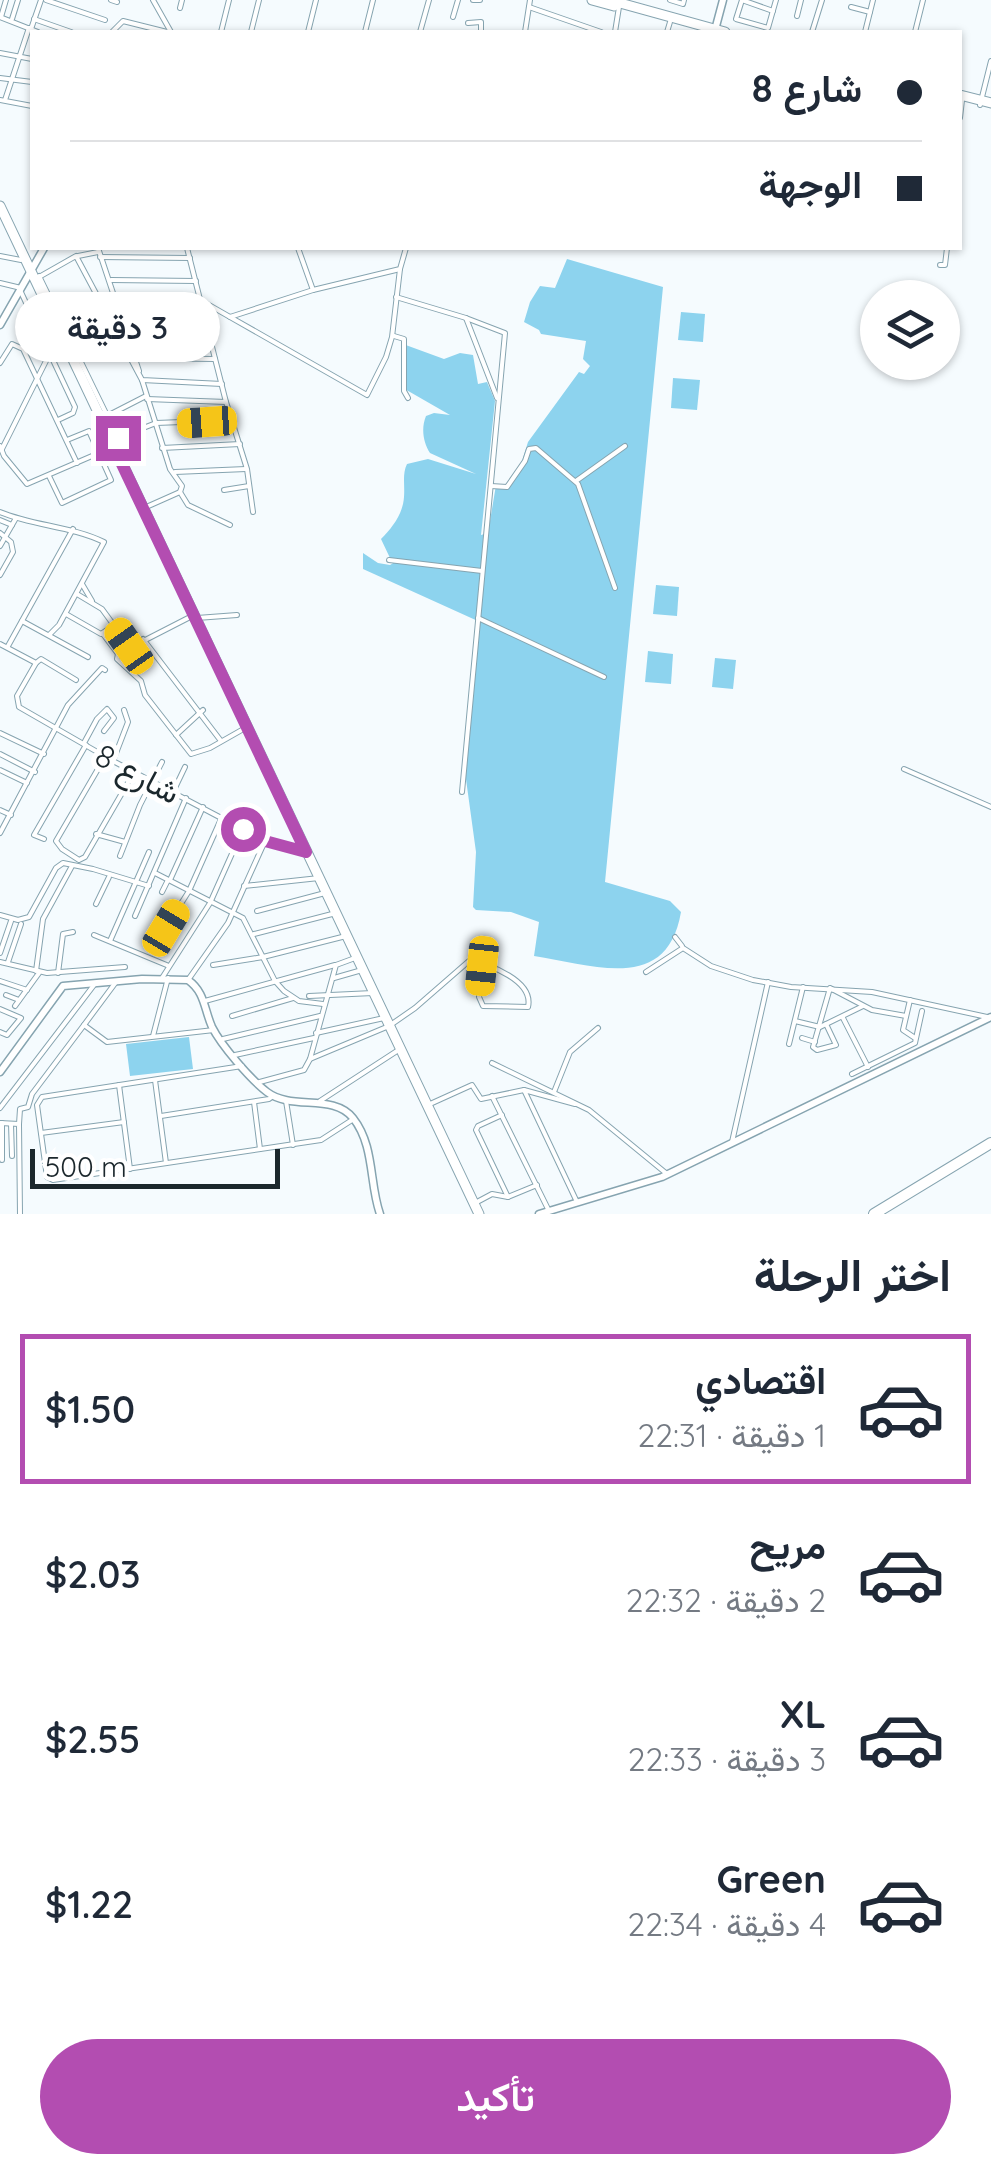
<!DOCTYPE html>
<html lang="ar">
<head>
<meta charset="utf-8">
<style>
  :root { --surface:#fff; --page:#f2f2f3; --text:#1f2937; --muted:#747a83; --line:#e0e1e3; --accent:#b34db1 }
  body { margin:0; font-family:Quicksand,Vazirmatn,sans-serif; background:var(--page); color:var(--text); direction:rtl; height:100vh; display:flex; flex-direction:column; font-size:38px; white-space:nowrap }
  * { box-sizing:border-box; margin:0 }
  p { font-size:32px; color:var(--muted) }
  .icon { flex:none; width:55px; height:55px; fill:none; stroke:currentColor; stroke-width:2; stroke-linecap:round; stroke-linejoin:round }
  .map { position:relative; height:1214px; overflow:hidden; direction:ltr }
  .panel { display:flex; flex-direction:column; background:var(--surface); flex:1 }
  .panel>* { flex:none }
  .guide { position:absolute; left:30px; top:30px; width:932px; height:220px; border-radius:0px; box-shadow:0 2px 8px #0004; direction:rtl; display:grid; align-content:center; height:220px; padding:0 40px; background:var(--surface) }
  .buttons { position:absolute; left:860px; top:280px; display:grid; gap:20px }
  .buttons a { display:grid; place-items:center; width:100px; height:100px; border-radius:50%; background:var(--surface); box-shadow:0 2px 8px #0004; font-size:50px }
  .scale { position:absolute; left:30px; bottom:25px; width:250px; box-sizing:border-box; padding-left:10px; border:5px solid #1b272c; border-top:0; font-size:28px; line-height:35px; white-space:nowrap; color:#1b272c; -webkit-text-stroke:8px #fff; paint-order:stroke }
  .end { position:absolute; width:45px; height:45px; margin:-22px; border:12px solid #b34db1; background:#fff; box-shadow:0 0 0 5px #fff }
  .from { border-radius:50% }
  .bubble { position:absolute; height:70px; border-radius:35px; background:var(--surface); box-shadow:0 2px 8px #0004; font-size:32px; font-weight:600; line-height:70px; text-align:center; direction:rtl }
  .car { position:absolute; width:30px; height:60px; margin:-30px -15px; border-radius:12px; box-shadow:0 0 8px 2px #0007; background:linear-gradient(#f5c518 24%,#345 0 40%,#f5c518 0 76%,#345 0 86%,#f5c518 0) }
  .guide b { display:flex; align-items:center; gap:35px; height:95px; font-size:38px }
  .guide b+b { border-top:2px solid var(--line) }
  .guide i { width:25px; height:25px; background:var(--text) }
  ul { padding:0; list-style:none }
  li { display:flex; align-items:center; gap:30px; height:150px; margin:0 20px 15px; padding:0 20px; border:5px solid transparent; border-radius:0px }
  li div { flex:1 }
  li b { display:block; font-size:38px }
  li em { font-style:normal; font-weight:600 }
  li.active { border-color:var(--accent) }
  li>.icon { width:90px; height:90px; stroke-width:1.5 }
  h2 { padding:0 40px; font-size:45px; line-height:120px }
  .action { display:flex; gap:20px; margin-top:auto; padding:20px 40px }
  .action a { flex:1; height:115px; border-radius:60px; background:var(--accent); color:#fff; font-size:40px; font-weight:600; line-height:115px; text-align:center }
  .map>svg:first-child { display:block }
  .green { fill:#8dd3ee }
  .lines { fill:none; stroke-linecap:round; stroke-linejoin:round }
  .street-casing { stroke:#86a4b0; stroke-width:6 }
  .secondary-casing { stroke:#86a4b0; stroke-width:9 }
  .primary-casing { stroke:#86a4b0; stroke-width:11 }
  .highway-casing { stroke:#86a4b0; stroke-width:12 }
  .street { stroke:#fff; stroke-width:4 }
  .secondary { stroke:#fff; stroke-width:6 }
  .primary { stroke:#fff; stroke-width:9 }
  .highway { stroke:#fff; stroke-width:10 }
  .route { stroke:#b34db1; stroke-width:12 }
  .labels { text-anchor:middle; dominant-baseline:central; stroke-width:10; stroke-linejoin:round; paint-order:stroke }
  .street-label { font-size:32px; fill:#1b272c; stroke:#fff }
</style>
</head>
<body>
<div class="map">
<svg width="991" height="1214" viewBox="0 0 991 1214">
  <rect width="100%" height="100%" fill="#f5fbfe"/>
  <g class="green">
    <path d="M567 259 663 287 605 882 670 901 681 912C667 994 594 965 534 956L539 922 511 912 476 910 473 907 476 852 465 772 480 622 363 569V553L378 563 390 565 395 562 396 559 390 558 381 539C392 528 403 514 404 497 405 485 402 474 407 464L428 459 476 474 430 453C423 442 421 428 426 416L434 413 450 415 403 388V344L444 359 460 353 473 355 478 384 487 382 495 401 481 535 488 533 496 485 506 486 522 461 528 442 579 372 584 374 590 366 583 359 586 341 541 334 539 330 524 322 530 302 540 286 555 288Z"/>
    <path d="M681 312 705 314 703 342 678 340Z"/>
    <path d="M673 378 700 380 697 410 671 408Z"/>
    <path d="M656 585 679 587 677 616 653 614Z"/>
    <path d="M648 651 673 654 671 684 645 682Z"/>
    <path d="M715 658 736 660 733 689 712 687Z"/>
    <path d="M189 1037 193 1069 130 1076 126 1044Z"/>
  </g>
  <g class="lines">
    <g class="street-casing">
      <g id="street">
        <path d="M46 0 105 20"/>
        <path d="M111 0 117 2"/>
        <path d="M153 0 171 32"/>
        <path d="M473 0H480"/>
        <path d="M670 0 683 4 684 0"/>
        <path d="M742 0 736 19 768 28 776 0"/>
        <path d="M742 0 773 11"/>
        <path d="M529 7 601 32"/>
        <path d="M851 7 870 12"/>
        <path d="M180 8 182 0"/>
        <path d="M797 16 801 0"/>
        <path d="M0 17 38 32"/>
        <path d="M1 17 6 0"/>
        <path d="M453 17 458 0"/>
        <path d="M12 19 18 0"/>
        <path d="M34 19 71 32"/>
        <path d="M468 23 481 22V32"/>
        <path d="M31 29 41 0"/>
        <path d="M112 32 123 21 167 32"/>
        <path d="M221 32 229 0"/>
        <path d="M251 32 259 0"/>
        <path d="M308 32 316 0"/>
        <path d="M365 32 373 0"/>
        <path d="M420 32 429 0"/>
        <path d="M525 32 530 0"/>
        <path d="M615 32 619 7"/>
        <path d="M667 32 670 22"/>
        <path d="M812 32 822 0"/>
        <path d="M865 32 873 0"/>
        <path d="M915 32 923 0"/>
        <path d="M0 53 32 59"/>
        <path d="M0 78 32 82"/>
        <path d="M0 100 32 106"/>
        <path d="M5 100 29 28"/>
        <path d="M980 105 991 61"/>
        <path d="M960 118 962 100"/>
        <path d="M98 248 139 371"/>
        <path d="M187 248 226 402 247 469 253 512"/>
        <path d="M298 248 313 290"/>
        <path d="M0 256 21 260"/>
        <path d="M78 256 98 252"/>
        <path d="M100 257 190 258"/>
        <path d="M940 265H945L947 248"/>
        <path d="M39 276 118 438"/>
        <path d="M39 277 76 256 142 380 222 384"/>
        <path d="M111 280 196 281"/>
        <path d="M0 283 21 288"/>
        <path d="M20 290 75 407 73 413 58 420"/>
        <path d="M396 297 466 318 505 333 462 792"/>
        <path d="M115 299 202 301 230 317 313 290 400 269 406 248"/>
        <path d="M117 308 203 310"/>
        <path d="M230 317 367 395 386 357 392 337 400 269"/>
        <path d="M466 318 497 398"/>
        <path d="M125 329 210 331"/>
        <path d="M394 336 404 339V391L408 398"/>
        <path d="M69 339 109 321"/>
        <path d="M129 341 211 342"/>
        <path d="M76 354 117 335"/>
        <path d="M135 358 215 359"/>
        <path d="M0 363 12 344 23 349 77 463"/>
        <path d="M142 380 170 469 182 486 180 492"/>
        <path d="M147 399 226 402"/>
        <path d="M107 416 146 396"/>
        <path d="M115 439 156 423 233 420"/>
        <path d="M0 446 4 456 27 484 99 453"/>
        <path d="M162 448 240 444"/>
        <path d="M2 449 49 355"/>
        <path d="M175 472 246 469"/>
        <path d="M49 476 62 503 111 480 89 431 67 440"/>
        <path d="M576 481 625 446"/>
        <path d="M491 486 507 487 525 461 529 449 536 448 578 484 615 588"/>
        <path d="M224 490 249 486"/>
        <path d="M144 508 180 492 188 505 230 525"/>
        <path d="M0 512C34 526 71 526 104 542L59 625 49 635"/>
        <path d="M0 520 12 525"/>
        <path d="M0 533 11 542 13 552 0 575"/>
        <path d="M0 546 16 518"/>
        <path d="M389 560 482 571"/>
        <path d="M82 584 92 601"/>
        <path d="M77 594 102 609 129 646"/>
        <path d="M66 614 101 634 113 626"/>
        <path d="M194 615 118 654 117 659 141 681 145 695 191 754 210 748 247 727"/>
        <path d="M197 618 237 615"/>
        <path d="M478 618 604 677"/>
        <path d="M22 621 88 657"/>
        <path d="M103 634 118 654"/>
        <path d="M143 639 221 741"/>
        <path d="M0 644 36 663 41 659 76 680"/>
        <path d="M8 646 73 529"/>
        <path d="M36 663 17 696 19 707 113 761 265 841 304 851"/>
        <path d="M0 733 44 754"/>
        <path d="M176 735 203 710"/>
        <path d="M84 743 97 719 107 709 114 718 104 731"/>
        <path d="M0 754 35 772"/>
        <path d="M105 757 56 841 62 849 79 860 85 857 133 774"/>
        <path d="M113 761 128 722 124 710"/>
        <path d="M904 769 991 807"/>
        <path d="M0 770 27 783"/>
        <path d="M174 790 185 767"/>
        <path d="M0 810 11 815"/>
        <path d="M0 833 68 705 102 668 105 670"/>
        <path d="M96 834 125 842"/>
        <path d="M44 839 34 835 86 745"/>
        <path d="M120 856 140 805 162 762"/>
        <path d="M155 873 243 918 275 981 284 991 299 1001 323 1004"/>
        <path d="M170 880 203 807"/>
        <path d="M244 886 319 878"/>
        <path d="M162 892 168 880"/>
        <path d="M96 904 109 877"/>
        <path d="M257 911 325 893"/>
        <path d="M0 915 18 920 29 917 56 868 63 863 93 869 149 886"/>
        <path d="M135 916 186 798"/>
        <path d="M254 934 336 913"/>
        <path d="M94 935 169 966"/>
        <path d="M675 937 682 946"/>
        <path d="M110 941 149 852"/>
        <path d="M156 943 189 891 221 819"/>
        <path d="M0 953 11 921"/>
        <path d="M0 962 47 973 125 967"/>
        <path d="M8 962 21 924"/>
        <path d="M213 965 263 957 346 936"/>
        <path d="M36 971 43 919 72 866"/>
        <path d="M646 972 683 948 711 966 753 980 791 987 872 992 987 1017"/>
        <path d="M58 973 63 934 73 932"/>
        <path d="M162 978 210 903 243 829"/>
        <path d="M334 978 362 970"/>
        <path d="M188 980 228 923 265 841"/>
        <path d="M0 981 27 990"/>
        <path d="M116 982 84 1025 107 1042 214 1030"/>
        <path d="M6 995 19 1000"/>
        <path d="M309 996 373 993"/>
        <path d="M910 1000 903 1030 915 1038"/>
        <path d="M205 1001 335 965"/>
        <path d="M15 1006 39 973"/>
        <path d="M0 1009 21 1018 7 1035 0 1032"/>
        <path d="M232 1016 293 998"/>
        <path d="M843 1018 868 1067"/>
        <path d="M795 1021 820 1027 863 1006"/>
        <path d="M826 1024 836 1045 817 1050 813 1047 830 988 872 1010 906 1016"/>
        <path d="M316 1033 384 1018"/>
        <path d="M153 1036 168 978"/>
        <path d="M802 1038 815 1042"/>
        <path d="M223 1039 320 1016"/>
        <path d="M789 1044 803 987"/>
        <path d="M235 1055 314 1038"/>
        <path d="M310 1059 389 1026 415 1008 469 961C490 964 534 981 528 1007L483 1006 479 997 483 966"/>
        <path d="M492 1063 589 1110 667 1174"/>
        <path d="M242 1066 42 1097 37 1105 47 1177 53 1180 321 1140 352 1120"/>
        <path d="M852 1074 915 1043 922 1011"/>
        <path d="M155 1080 166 1163"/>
        <path d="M256 1083 304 1070 310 1059 336 965 355 958"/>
        <path d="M119 1085 130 1169"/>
        <path d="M524 1090 577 1202"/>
        <path d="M554 1092 570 1052 598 1028"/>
        <path d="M492 1096 549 1211"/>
        <path d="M286 1101 293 1145"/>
        <path d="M320 1101 400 1049"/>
        <path d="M254 1102 260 1149"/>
        <path d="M430 1104 472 1085 481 1099 524 1090 575 1104"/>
        <path d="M0 1108 94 985"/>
        <path d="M502 1115 478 1126 476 1130 508 1197"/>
        <path d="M161 1116 269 1099 273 1096"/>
        <path d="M0 1123 19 1124 20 1214"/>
        <path d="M2 1123V1160"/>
        <path d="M11 1124 12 1156"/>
        <path d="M19 1124 20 1109 28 1107 32 1094 84 1025"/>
        <path d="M41 1133 124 1122"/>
        <path d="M732 1142 768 982"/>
        <path d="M477 1202 492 1194 508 1197 537 1185"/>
      </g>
    </g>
    <g class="secondary-casing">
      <g id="secondary">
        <path d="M715 30 723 0"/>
        <path d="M0 325 44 248"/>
        <path d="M0 1072 63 986 142 979 188 980C205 992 204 1009 212 1027 221 1045 250 1079 267 1092 292 1111 333 1093 353 1118 375 1146 369 1183 380 1214"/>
        <path d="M539 1214 662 1177 991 1017"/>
      </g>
    </g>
    <g class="primary-casing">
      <g id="primary">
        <path d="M592 0 614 6"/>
        <path d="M609 0 725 32"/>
        <path d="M960 95 991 103"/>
        <path d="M0 206 479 1214"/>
      </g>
    </g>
    <g class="highway-casing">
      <path id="highway" d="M874 1214 991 1143"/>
    </g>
    <use href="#street" class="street"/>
    <use href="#secondary" class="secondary"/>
    <use href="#primary" class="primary"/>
    <use href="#highway" class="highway"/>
  </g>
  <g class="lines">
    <path class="route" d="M118 438 111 441 306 852 265 841 243 829"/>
  </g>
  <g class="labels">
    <g class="street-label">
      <text transform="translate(138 773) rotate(28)">شارع 8</text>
    </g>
  </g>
</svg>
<div class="buttons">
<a><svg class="icon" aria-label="layers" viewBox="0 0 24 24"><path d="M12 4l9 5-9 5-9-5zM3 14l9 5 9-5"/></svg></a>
</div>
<div class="scale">500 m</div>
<i class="end from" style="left:243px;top:829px"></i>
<i class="end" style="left:118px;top:438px"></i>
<div class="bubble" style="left:15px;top:292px;width:205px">3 دقيقة</div>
<i class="car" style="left:207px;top:422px;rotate:266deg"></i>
<i class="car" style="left:129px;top:646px;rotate:325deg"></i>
<i class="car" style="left:166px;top:928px;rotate:31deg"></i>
<i class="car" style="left:482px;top:966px;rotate:186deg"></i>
<div class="guide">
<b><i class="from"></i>شارع 8</b>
<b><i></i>الوجهة</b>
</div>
</div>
<section class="panel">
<h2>اختر الرحلة</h2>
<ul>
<li class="active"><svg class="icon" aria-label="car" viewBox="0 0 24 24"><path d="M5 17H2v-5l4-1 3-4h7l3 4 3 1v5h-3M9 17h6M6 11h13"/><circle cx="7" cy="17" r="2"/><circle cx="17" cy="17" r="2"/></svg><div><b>اقتصادي</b><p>1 دقيقة · 22:31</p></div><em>$1.50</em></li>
<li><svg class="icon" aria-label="car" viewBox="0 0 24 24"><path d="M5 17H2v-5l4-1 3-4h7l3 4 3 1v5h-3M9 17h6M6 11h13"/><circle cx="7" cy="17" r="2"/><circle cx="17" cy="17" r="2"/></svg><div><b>مريح</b><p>2 دقيقة · 22:32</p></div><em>$2.03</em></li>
<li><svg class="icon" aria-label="car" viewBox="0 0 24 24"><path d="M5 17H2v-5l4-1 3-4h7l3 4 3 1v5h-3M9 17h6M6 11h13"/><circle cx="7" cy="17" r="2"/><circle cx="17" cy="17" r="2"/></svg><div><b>XL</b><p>3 دقيقة · 22:33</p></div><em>$2.55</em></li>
<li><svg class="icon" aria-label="car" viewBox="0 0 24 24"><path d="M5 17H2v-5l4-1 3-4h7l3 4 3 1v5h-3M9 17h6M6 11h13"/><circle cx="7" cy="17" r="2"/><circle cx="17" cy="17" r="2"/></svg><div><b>Green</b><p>4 دقيقة · 22:34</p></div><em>$1.22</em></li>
</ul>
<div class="action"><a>تأكيد</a></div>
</section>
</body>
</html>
